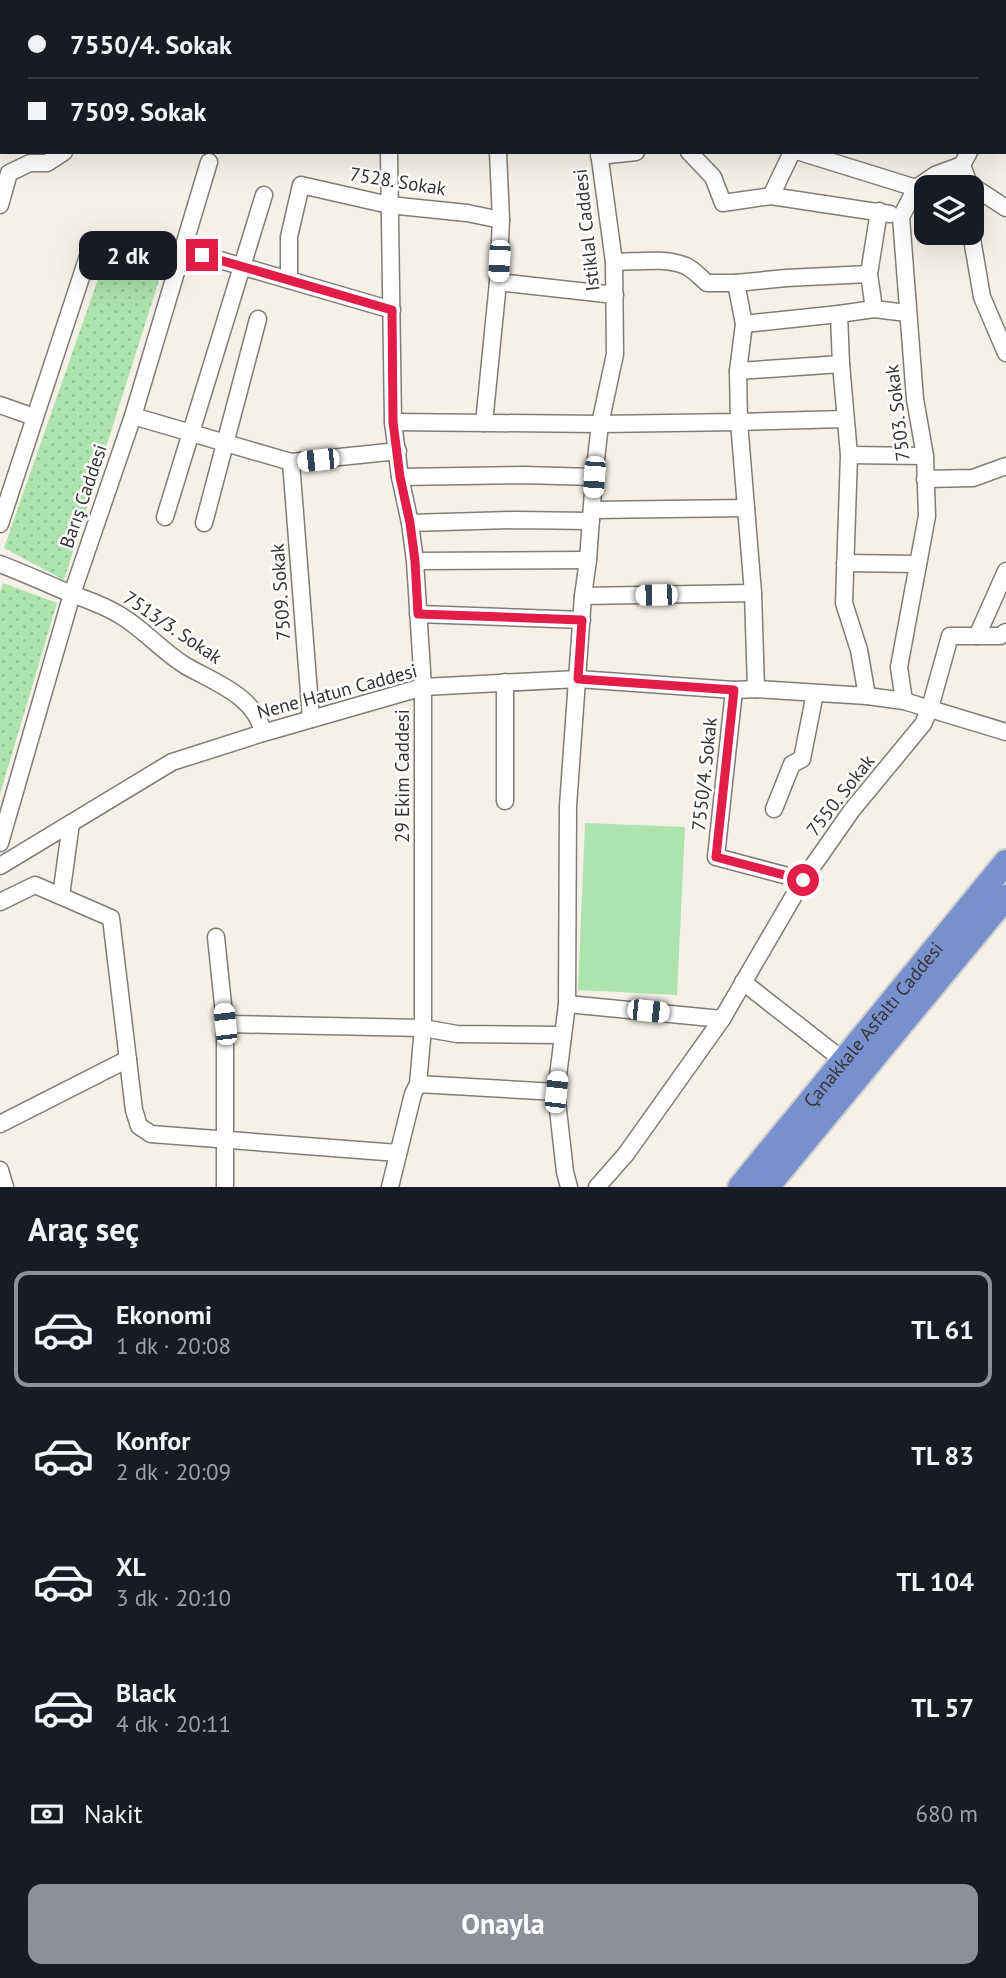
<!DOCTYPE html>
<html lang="tr">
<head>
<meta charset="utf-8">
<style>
  :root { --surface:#171b24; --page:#20242c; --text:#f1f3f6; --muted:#9ea1a6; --line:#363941; --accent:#8c9099 }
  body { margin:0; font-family:"PT Sans",sans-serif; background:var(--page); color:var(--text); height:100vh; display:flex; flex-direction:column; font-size:26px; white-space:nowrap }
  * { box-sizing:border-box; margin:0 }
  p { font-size:23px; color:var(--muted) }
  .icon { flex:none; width:38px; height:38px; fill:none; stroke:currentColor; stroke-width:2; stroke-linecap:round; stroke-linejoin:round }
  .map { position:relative; height:1187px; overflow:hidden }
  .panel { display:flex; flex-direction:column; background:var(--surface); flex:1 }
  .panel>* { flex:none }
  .top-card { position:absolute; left:0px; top:0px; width:1006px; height:154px; box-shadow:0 7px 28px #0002; display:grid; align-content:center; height:154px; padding:0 28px; background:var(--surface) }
  .fabs { position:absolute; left:914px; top:175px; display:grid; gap:14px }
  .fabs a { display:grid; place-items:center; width:70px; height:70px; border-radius:14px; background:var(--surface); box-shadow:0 7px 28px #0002; font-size:35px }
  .end { position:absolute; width:32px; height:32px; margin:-16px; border:9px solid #e11d48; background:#fff; box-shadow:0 0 0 4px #fff }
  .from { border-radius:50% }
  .bubble { position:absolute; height:49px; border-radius:14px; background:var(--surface); box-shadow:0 7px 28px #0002; font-size:23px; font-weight:700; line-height:49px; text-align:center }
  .car { position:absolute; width:21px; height:42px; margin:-21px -10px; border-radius:9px; box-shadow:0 0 5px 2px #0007; background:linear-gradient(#fff 24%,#345 0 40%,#fff 0 76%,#345 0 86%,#fff 0) }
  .top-card b { display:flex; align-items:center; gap:24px; height:66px; font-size:26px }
  .top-card b+b { border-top:2px solid var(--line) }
  .top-card i { width:18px; height:18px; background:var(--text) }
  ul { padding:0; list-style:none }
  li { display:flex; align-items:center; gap:21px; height:116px; margin:0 14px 10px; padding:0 14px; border:4px solid transparent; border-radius:14px }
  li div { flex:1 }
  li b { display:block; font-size:26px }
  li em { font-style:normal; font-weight:700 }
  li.active { border-color:var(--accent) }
  li>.icon { width:63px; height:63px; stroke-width:1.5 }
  h2 { padding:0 28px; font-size:32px; line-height:84px }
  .pay { display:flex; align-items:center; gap:18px; height:77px; padding:0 28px; font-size:26px }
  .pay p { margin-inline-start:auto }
  .primary-button { display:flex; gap:14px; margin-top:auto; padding:14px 28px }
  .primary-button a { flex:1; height:80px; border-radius:14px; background:var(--accent); color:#fff; font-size:28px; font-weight:700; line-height:80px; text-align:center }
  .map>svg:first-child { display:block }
  .park { fill:url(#park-dots) }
  .garden { fill:#ade3ad }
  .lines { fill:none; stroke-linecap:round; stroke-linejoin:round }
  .minor-casing { stroke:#807d76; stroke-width:19 }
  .highway-casing { stroke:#cececd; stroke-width:28 }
  .minor { stroke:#fff; stroke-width:16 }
  .highway { stroke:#7990cf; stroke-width:24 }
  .route { stroke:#e11d48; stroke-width:9 }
  .labels { text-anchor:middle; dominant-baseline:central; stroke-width:5; stroke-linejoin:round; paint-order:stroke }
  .street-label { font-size:19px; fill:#343330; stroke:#fff }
</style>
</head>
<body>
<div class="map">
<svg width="1006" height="1187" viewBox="0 0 1006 1187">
  <defs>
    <pattern id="park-dots" width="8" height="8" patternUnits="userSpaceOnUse" patternTransform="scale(1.75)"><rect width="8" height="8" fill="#ade3ad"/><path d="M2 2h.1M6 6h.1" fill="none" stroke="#95c395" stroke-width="1.8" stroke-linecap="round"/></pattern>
  </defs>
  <rect width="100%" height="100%" fill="#f5f1e9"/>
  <g class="park">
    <path d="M104 262 160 277 64 580 4 548Z"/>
    <path d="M3 583 57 603 0 794V592Z"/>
  </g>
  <path class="garden" d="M585 823 685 827 677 995 578 990Z"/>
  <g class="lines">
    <g class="minor-casing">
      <g id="minor">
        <path d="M368 0 369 2"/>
        <path d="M486 0V2"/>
        <path d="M582 0 584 2"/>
        <path d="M721 0 722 2"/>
        <path d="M880 0 884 2"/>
        <path d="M968 0 971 2"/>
        <path d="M133 2 135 0"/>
        <path d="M774 2 776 0"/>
        <path d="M853 2 854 0"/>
        <path d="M1004 22H1006"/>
        <path d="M1004 80 1006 82"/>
        <path d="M1004 98 1006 96"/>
        <path d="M389 152 393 422 400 477 410 523 415 561 423 687V1028L418 1084 413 1094 390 1187"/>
        <path d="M689 152 713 177 723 203 771 196"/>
        <path d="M792 152 771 196 890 214"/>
        <path d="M800 152 916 188"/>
        <path d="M599 156 636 152"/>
        <path d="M962 165 969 184 1006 208"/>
        <path d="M0 205 9 173 30 163H47L64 152"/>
        <path d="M971 233 982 297 1006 353"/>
        <path d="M182 249 392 310"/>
        <path d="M614 262C636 262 665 257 686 266 694 270 700 277 707 283H736L786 278 869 274"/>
        <path d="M289 280V237L301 185 389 205 467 213 501 220"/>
        <path d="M498 282 615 295"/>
        <path d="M874 309 907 313"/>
        <path d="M744 324 839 314"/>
        <path d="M738 371 841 364"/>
        <path d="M0 405 34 417"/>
        <path d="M133 416 291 462 398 451"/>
        <path d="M393 422 600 424 739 422 738 371 744 324 736 283"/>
        <path d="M484 423 498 282 501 220 498 152"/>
        <path d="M849 455 925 456"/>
        <path d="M291 462 311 719"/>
        <path d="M400 477 522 475 594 477"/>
        <path d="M925 479 973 478 1006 466"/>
        <path d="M592 510 746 508"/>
        <path d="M165 517 264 195"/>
        <path d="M204 523 258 319"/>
        <path d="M410 523 514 520 591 521"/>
        <path d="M0 524 89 253"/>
        <path d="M415 561 588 560"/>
        <path d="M845 563 918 564"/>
        <path d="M0 564C23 573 46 583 69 593 86 599 103 605 118 614 143 628 161 651 186 666 214 682 257 697 263 733"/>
        <path d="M583 596 753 593"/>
        <path d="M418 614 582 620"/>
        <path d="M977 636 1006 571"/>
        <path d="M505 682V801"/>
        <path d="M756 689 753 593 739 422 845 419"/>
        <path d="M734 690 716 857 803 880"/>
        <path d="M867 696 859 650 844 603 849 455 841 364 839 314 874 309 869 274 879 211"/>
        <path d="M904 701 899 667 927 516 925 456 915 399 901 217 916 188 935 175 962 165 969 152"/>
        <path d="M774 809 792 764 802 759 815 693"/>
        <path d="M0 843 72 594 133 416 209 162"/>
        <path d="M0 866 172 762 263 733 423 687 578 679 734 690 756 689 867 696 904 701 1006 732"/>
        <path d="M61 896 71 823"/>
        <path d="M0 902 35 885 111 918 134 1110 139 1126 151 1134 398 1153"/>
        <path d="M216 937 225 1024V1187"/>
        <path d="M743 982 844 1061"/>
        <path d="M567 1004 722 1019"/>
        <path d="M225 1024 423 1028 457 1034 562 1035"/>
        <path d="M418 1084 556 1092"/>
        <path d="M0 1124 128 1059"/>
        <path d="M0 1170 5 1187"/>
        <path d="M569 1187 565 1172 556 1092 567 1004 568 806 583 596 588 560 594 477 600 424 615 354 614 262 599 152"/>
        <path d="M597 1187 626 1154 722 1019 803 880 852 810 923 724 930 708 950 636H1000L1006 632"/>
      </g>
    </g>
    <g class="highway-casing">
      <g id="highway">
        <path id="s1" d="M740 1187 1006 862"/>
        <path d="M767 1187 1006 897"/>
      </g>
    </g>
    <use href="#minor" class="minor"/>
    <use href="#highway" class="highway"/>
  </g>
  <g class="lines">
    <path class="route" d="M202 255 392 310 393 422 400 477 410 523 415 561 418 614 582 620 578 679 734 690 716 857 803 880"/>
  </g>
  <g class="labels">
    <g class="street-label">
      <text transform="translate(398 181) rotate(9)">7528. Sokak</text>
      <text transform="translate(586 230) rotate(-96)">Istiklal Caddesi</text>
      <text transform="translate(897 413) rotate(-97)">7503. Sokak</text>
      <text transform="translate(83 496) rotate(-71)">Barış Caddesi</text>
      <text transform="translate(280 592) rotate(-94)">7509. Sokak</text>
      <text transform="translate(173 627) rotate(34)">7513/3. Sokak</text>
      <text transform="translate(337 691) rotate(-15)">Nene Hatun Caddesi</text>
      <text transform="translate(704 774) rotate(-84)">7550/4. Sokak</text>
      <text transform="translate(402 776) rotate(-90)">29 Ekim Caddesi</text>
      <text transform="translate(840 795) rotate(-52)">7550. Sokak</text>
      <text stroke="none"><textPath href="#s1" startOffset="210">Çanakkale Asfaltı Caddesi</textPath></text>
    </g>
  </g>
</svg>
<div class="fabs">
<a><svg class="icon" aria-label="layers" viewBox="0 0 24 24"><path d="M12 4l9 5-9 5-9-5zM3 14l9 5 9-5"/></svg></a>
</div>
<i class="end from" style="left:803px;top:880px"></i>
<i class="end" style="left:202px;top:255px"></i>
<div class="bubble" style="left:79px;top:231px;width:98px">2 dk</div>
<i class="car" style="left:499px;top:261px;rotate:183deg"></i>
<i class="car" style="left:318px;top:460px;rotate:264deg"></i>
<i class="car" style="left:594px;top:477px;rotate:184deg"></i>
<i class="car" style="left:656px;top:595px;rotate:269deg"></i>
<i class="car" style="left:648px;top:1011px;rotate:96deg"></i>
<i class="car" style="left:225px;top:1024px;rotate:354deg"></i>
<i class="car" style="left:556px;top:1092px;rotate:6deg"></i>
<div class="top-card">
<b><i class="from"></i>7550/4. Sokak</b>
<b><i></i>7509. Sokak</b>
</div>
</div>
<section class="panel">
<h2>Araç seç</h2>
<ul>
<li class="active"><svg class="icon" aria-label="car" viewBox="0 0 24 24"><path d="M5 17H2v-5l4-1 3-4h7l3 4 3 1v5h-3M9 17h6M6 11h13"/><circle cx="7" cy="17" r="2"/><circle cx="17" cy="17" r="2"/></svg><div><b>Ekonomi</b><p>1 dk · 20:08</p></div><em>TL 61</em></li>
<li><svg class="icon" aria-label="car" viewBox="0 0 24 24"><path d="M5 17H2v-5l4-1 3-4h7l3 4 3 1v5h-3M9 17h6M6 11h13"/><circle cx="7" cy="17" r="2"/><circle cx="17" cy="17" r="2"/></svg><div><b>Konfor</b><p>2 dk · 20:09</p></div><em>TL 83</em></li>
<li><svg class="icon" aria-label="car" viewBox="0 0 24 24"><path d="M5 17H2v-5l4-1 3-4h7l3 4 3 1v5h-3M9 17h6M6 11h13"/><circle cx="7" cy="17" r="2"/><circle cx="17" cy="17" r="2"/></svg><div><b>XL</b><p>3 dk · 20:10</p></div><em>TL 104</em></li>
<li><svg class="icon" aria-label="car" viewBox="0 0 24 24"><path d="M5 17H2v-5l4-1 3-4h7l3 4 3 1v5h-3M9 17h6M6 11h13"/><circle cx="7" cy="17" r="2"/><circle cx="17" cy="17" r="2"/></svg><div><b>Black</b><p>4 dk · 20:11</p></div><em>TL 57</em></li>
</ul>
<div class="pay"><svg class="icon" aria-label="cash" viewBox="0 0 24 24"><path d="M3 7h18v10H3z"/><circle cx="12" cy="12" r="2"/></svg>Nakit<p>680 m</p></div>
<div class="primary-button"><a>Onayla</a></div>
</section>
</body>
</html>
